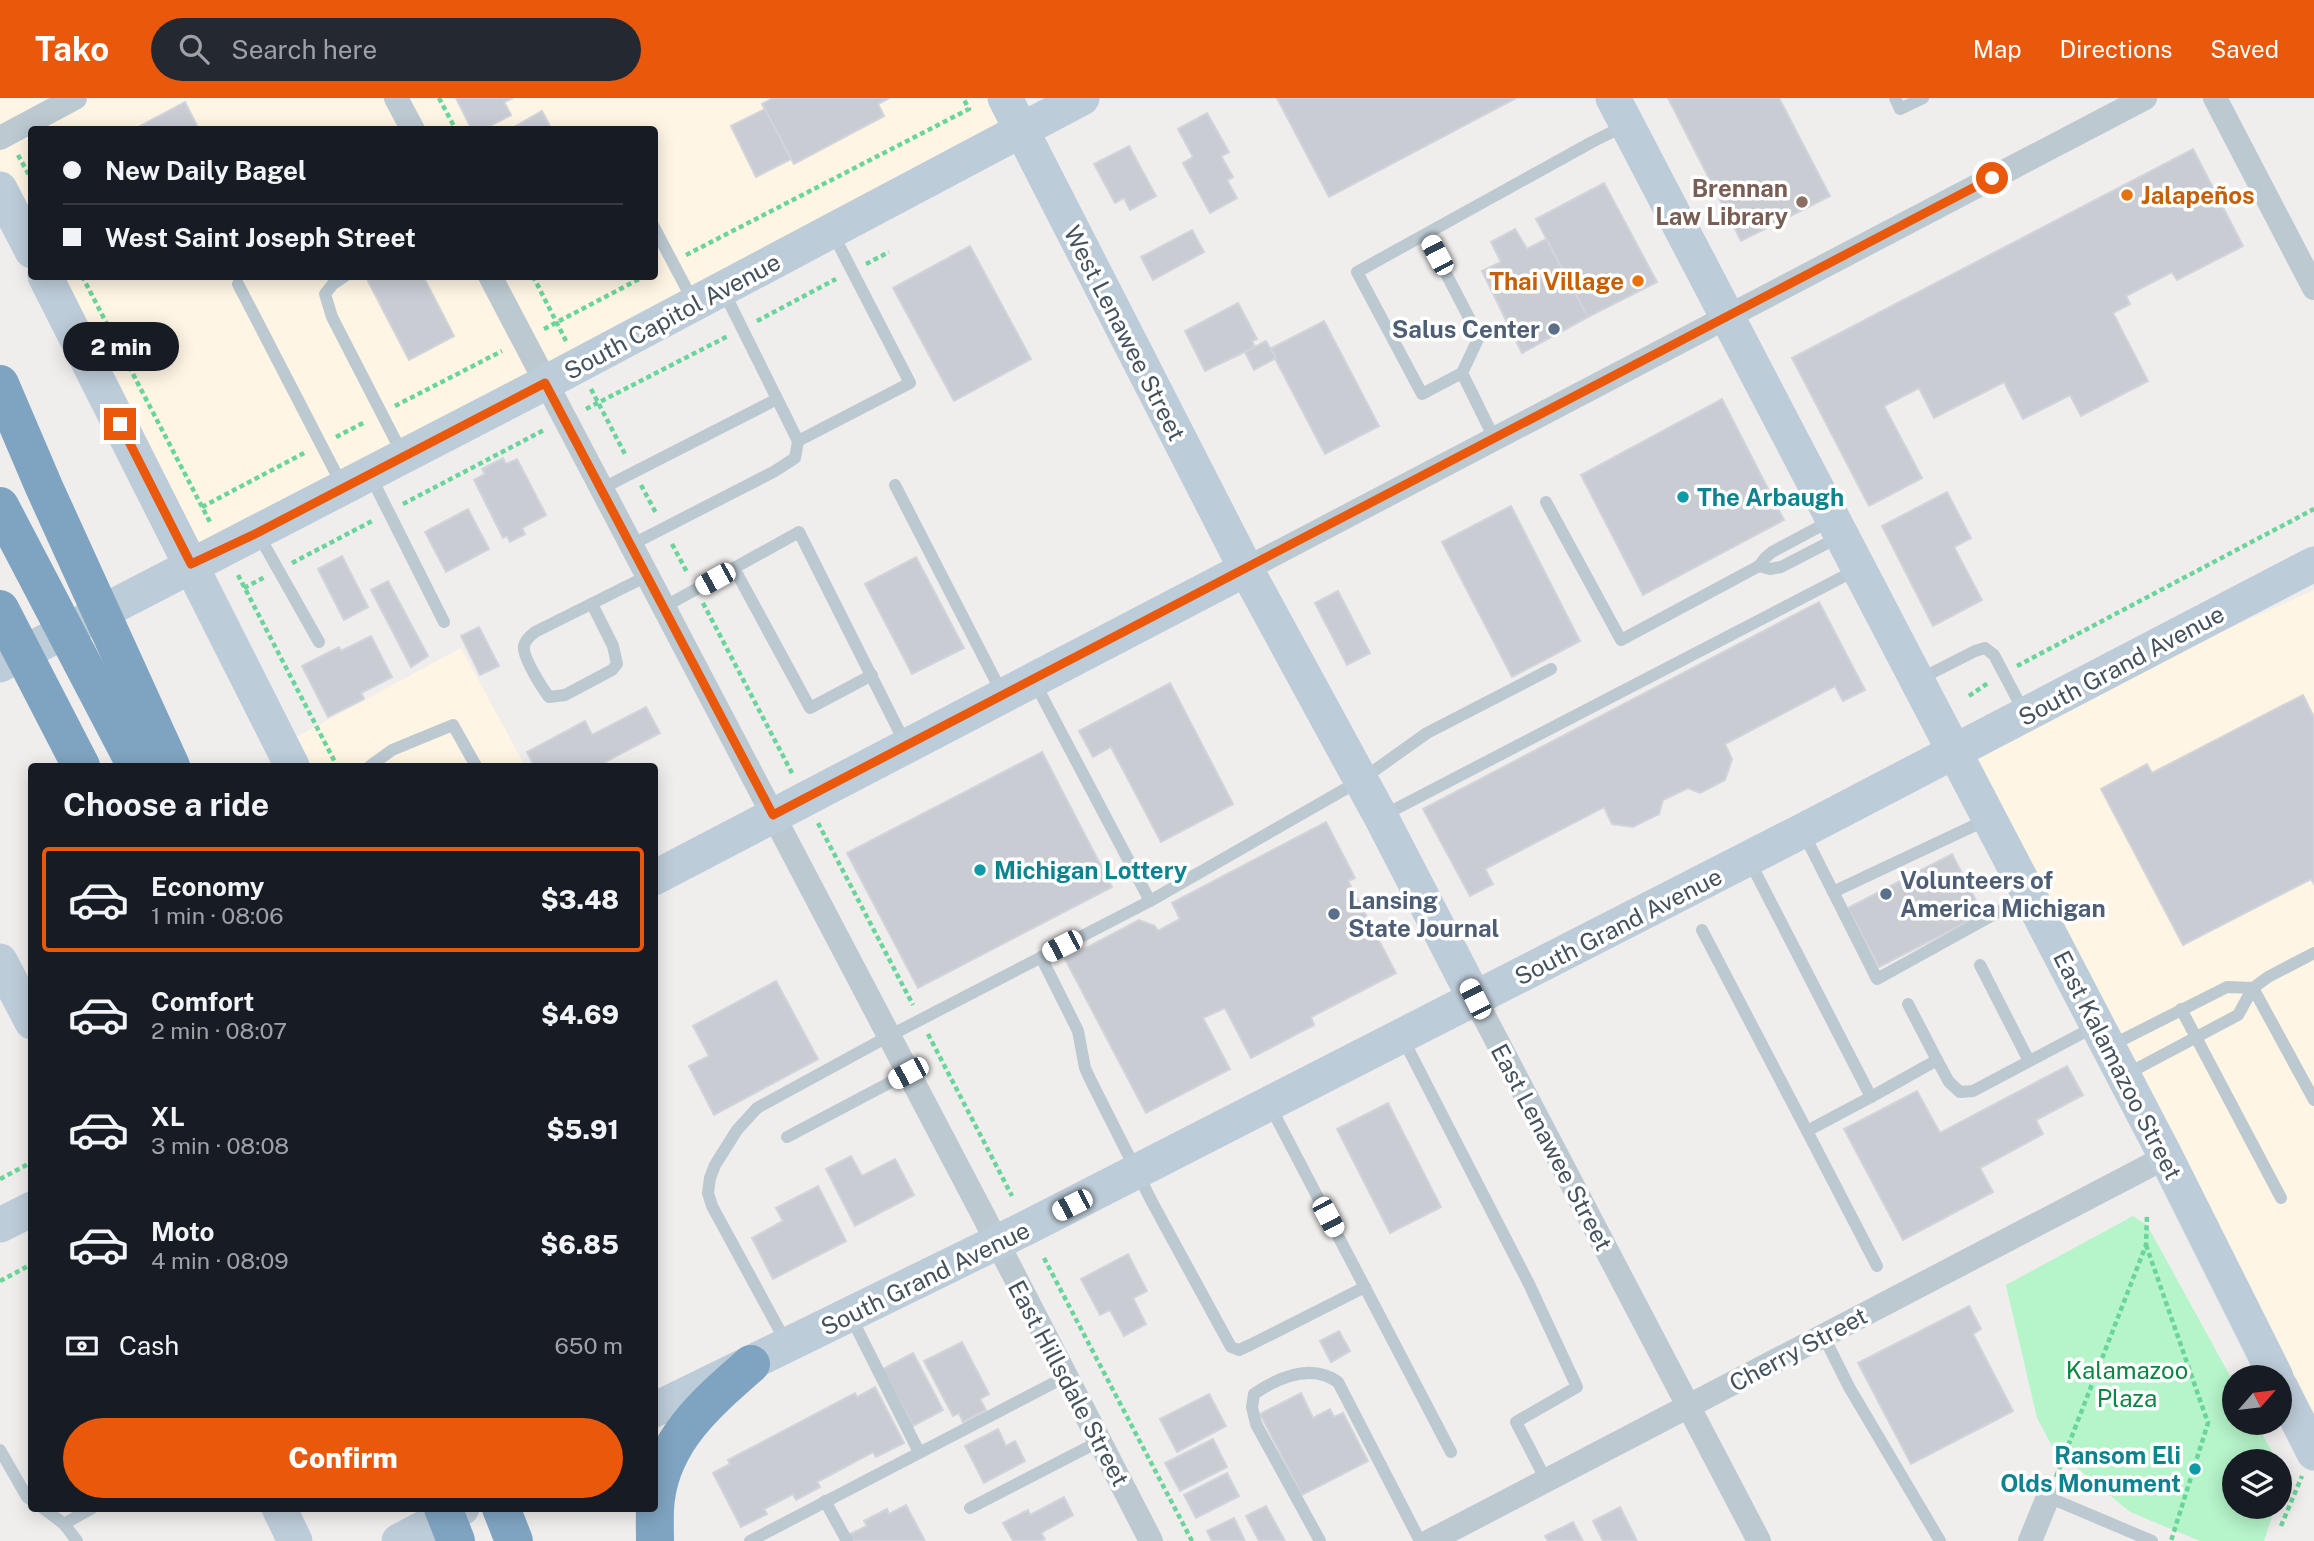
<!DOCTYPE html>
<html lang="en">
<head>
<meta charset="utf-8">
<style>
  :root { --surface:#171b24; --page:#242831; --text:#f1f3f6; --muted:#9ea1a6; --line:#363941; --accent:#ea580c }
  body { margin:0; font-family:"Public Sans",sans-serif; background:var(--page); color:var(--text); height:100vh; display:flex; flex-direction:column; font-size:26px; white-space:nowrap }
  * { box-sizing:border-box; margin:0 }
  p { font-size:23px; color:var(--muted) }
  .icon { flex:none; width:38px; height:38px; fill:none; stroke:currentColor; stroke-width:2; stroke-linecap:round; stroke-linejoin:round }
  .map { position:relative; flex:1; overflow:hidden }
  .side { position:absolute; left:28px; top:665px; width:630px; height:749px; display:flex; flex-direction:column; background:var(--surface); border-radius:7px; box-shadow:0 4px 18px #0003 }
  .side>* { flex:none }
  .top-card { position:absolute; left:28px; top:28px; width:630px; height:154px; border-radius:7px; box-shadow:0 4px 18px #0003; display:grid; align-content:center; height:154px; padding:0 35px; background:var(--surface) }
  .needle { width:46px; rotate:62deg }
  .buttons { position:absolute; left:2222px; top:1267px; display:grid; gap:14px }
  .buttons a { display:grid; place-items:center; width:70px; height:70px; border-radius:50%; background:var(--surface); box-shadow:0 4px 18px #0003; font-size:35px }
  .end { position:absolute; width:32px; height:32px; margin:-16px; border:9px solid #ea580c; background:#fff; box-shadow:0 0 0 4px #fff }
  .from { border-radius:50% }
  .bubble { position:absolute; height:49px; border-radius:24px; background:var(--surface); box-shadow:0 4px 18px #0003; font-size:23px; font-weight:800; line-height:49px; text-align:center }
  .car { position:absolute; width:21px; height:42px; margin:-21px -10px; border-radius:9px; box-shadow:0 0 5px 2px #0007; background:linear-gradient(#fff 24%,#345 0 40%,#fff 0 76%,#345 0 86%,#fff 0) }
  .top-card b { display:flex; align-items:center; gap:24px; height:66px; font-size:26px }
  .top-card b+b { border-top:2px solid var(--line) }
  .top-card i { width:18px; height:18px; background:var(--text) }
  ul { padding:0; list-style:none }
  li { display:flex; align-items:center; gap:21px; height:105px; margin:0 14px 10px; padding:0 21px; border:4px solid transparent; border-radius:7px }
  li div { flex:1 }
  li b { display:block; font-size:26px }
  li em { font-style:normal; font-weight:800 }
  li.selected { border-color:var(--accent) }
  li>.icon { width:63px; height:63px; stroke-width:1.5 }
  h2 { padding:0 35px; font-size:32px; line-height:84px }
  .pay { display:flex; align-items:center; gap:18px; height:77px; padding:0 35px; font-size:26px }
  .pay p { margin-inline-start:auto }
  .primary-button { display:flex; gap:14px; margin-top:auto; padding:14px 35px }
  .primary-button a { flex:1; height:80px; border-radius:42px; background:var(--accent); color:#fff; font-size:28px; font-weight:800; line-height:80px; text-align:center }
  header { display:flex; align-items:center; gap:42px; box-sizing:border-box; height:98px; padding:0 35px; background:var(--accent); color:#fff }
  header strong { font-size:33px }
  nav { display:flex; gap:38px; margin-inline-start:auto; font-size:24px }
  .search { width:490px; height:63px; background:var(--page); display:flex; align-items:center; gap:18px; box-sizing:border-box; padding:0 24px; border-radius:38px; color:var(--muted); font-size:26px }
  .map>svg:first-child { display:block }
  .commercial { fill:#fef5e4 }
  .green { fill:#b6f4ca }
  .building { fill:#c9ccd3; stroke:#d1d4da; stroke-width:2 }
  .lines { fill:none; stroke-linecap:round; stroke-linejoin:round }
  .path { stroke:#6ad59a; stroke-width:4.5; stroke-dasharray:5 3.5; stroke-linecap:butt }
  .lane { stroke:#bcc9d1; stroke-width:12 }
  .street { stroke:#bcc9d1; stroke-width:24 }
  .secondary { stroke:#bdccd9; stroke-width:35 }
  .highway { stroke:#7fa4c2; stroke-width:38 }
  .route { stroke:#ea580c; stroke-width:9 }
  .food-dot { fill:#e8710a; stroke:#fff; stroke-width:2.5 }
  .education-dot { fill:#8d6e63; stroke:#fff; stroke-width:2.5 }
  .service-dot { fill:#5c6f8a; stroke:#fff; stroke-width:2.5 }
  .culture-dot { fill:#0f9aa8; stroke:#fff; stroke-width:2.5 }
  .labels { text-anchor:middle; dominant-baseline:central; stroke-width:7; stroke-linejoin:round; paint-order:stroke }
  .education-label { font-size:24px; font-weight:bold; fill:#785e54; stroke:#fff; text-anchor:end }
  .food-label { font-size:24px; font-weight:bold; fill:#c56008; stroke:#fff; text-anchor:start }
  .street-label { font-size:24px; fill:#44525d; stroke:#fff }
  .service-label { font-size:24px; font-weight:bold; fill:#4e5e75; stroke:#fff; text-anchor:start }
  .culture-label { font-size:24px; font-weight:bold; fill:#0d838f; stroke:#fff; text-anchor:start }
  .park-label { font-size:24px; fill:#0c8642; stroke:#fff }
</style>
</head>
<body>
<header>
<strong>Tako</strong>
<div class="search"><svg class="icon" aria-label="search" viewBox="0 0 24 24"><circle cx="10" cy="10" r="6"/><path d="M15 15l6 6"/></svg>Search here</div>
<nav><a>Map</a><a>Directions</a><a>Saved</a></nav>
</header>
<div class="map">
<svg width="2314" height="1443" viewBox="0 0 2314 1443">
  <rect width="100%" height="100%" fill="#f0eded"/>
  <g class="commercial">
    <path d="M0 0H1005L1022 32 191 466 42 179 654 178V32H32L31 158 0 97Z"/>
    <path d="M2314 492V1326L1955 654Z"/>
    <path d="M461 550 525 668H301L287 644Z"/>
  </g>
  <path class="green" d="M2133 1118 2147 1127 2235 1287V1325H2256L2277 1363H2235V1409H2275L2264 1443H2200L2130 1414 2053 1350 2037 1320 2006 1187Z"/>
  <g class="building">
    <path d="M456 0H513L504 4 511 17 482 32H472Z"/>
    <path d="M773 0H889L878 6 884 18 794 66 762 6Z"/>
    <path d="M1277 0H1516L1329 99Z"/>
    <path d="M1668 0H1779L1830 98 1741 143Z"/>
    <path d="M185 4 199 32H133Z"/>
    <path d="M765 11 791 61 756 79 731 28Z"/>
    <path d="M542 13 552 32H509Z"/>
    <path d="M1207 15 1229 54 1221 58 1233 79 1227 82 1237 100 1210 115 1183 65 1193 59 1178 31Z"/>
    <path d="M1129 48 1156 98 1130 112 1124 100 1115 105 1094 66Z"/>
    <path d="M2193 51 2243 148 2177 182 2172 174 2126 198 2130 206 2113 215 2148 283 2081 318 2070 297 2023 321 2004 284 1934 320 1919 290 1884 308 1922 380 1869 408 1792 260Z"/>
    <path d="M1604 85 1657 184 1588 219 1536 121Z"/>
    <path d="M1515 131 1527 151 1546 141 1588 219 1522 255 1482 173 1501 164 1491 144Z"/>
    <path d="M1192 132 1204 154 1153 182 1141 159Z"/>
    <path d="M970 148 1031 261 954 303 893 190Z"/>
    <path d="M376 178H423L454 238 409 262 368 183Z"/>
    <path d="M1238 205 1257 241 1252 243 1255 249 1205 273 1185 233Z"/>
    <path d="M1324 223 1379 328 1325 356 1270 251Z"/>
    <path d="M1266 243 1276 260 1254 272 1245 254Z"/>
    <path d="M1722 301 1784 422 1643 497 1581 377Z"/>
    <path d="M503 360 506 366 517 361 546 417 522 430 525 436 510 444 507 438 503 440 474 382 485 376 482 371Z"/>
    <path d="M1947 394 1971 440 1954 449 1982 502 1933 528 1882 428Z"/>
    <path d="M1511 408 1580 543 1512 579 1442 444Z"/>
    <path d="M468 411 489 451 446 474 425 434Z"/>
    <path d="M342 458 368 509 344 522 318 471Z"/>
    <path d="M916 459 964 550 912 576 865 486Z"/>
    <path d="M388 483 428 558 411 569 371 492Z"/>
    <path d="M1338 493 1370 555 1347 567 1315 505Z"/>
    <path d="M1819 504 1865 592 1843 603 1835 588 1725 646 1732 661 1725 682 1700 695 1688 690 1663 702 1659 716 1633 729 1612 726 1604 709 1485 771 1493 786 1470 798 1423 711Z"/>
    <path d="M479 529 499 568 480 577 461 538Z"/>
    <path d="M371 538 392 579 361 595 364 601 328 619 302 568 339 549 341 553Z"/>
    <path d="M1170 585 1233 706 1161 744 1111 649 1093 659 1079 633Z"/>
    <path d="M2303 597 2314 619V786L2311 781 2183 847 2101 691 2147 666 2152 675Z"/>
    <path d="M646 609 660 635 605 664 608 668H534L527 654 585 623 592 637Z"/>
    <path d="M1042 654 1112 789 918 890 847 755Z"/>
    <path d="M1326 724 1355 780 1348 783 1396 875 1311 919 1314 927 1251 960 1225 910 1203 920 1230 971 1146 1015 1065 861 1139 822 1155 828 1158 833 1180 821 1172 805Z"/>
    <path d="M1952 756 1983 816 1879 869 1848 810Z"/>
    <path d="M776 883 818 961 714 1017 689 968 709 958 693 928Z"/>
    <path d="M2067 968 2083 997 2036 1022 2043 1036 1980 1070 1993 1094 1903 1142 1844 1031 1917 993 1940 1035Z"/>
    <path d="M1388 1005 1441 1109 1390 1135 1337 1031Z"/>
    <path d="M851 1058 862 1078 895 1061 914 1097 855 1128 826 1071Z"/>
    <path d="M818 1088 846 1143 773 1181 752 1140 783 1123 776 1110Z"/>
    <path d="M1128 1156 1147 1193 1133 1200 1146 1226 1124 1238 1110 1212 1100 1217 1081 1181Z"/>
    <path d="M1969 1208 1981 1231 1973 1236 2013 1313 1911 1366 1858 1265Z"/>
    <path d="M1339 1233 1350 1253 1331 1264 1320 1243Z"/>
    <path d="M962 1244 989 1296 980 1301 986 1312 963 1324 959 1315 953 1318 924 1263Z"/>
    <path d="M913 1255 943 1312 913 1328 883 1271Z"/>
    <path d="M875 1289 904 1345 876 1359 873 1354 817 1384 820 1389 796 1402 793 1396 764 1411 767 1416 741 1429 713 1375 730 1366 728 1362 855 1295 857 1299Z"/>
    <path d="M1301 1295 1313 1320 1330 1311 1334 1319 1343 1315 1368 1363 1302 1397 1260 1316Z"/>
    <path d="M1209 1296 1226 1328 1177 1354 1160 1321Z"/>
    <path d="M998 1331 1006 1348 1015 1343 1025 1363 984 1385 965 1348Z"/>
    <path d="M1213 1341 1227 1369 1180 1393 1165 1365Z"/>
    <path d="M1227 1375 1239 1398 1196 1420 1184 1397Z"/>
    <path d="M1064 1399 1073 1417 1041 1435 1045 1441 1040 1443H1013L1003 1425 1028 1412 1030 1417Z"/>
    <path d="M906 1407 925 1443H851L848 1437 867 1428 864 1423 887 1411 889 1416Z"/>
    <path d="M1266 1408 1285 1443H1259L1246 1418Z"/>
    <path d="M1620 1409 1637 1443H1603L1593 1423Z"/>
    <path d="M1234 1420 1245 1443H1212L1207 1433Z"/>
    <path d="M1573 1424 1583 1443H1548L1545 1438Z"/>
  </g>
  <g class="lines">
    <g class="path">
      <path d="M439 0 456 32"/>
      <path d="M18 57 29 77"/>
      <path d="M686 157 969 11 963 0"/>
      <path d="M866 166 889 154"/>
      <path d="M82 178 211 426"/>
      <path d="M533 178 566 243"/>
      <path d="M757 223 836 181"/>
      <path d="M544 231 645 178"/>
      <path d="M591 291 626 358"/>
      <path d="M395 308 502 253"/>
      <path d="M586 311 728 238"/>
      <path d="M336 339 365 324"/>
      <path d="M641 387 657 417"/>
      <path d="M403 406 544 332"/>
      <path d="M202 409 306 354"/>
      <path d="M672 446 688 476"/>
      <path d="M292 465 374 422"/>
      <path d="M238 477 337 668"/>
      <path d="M244 490 265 479"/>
      <path d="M703 505 793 677"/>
      <path d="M2017 568 2314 411"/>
      <path d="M1969 598 1988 585"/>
      <path d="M818 725 913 907"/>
      <path d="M928 936 1012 1098"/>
      <path d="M0 1081 32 1064"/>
      <path d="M2146 1147 2208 1325 2171 1443"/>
      <path d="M1044 1160 1192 1443"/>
      <path d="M0 1183 32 1166"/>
      <path d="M2056 1379 2146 1147 2147 1117"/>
      <path d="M2281 1428 2302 1378"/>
    </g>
    <g class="lane">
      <path d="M1895 0 1900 11 1923 0"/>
      <path d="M654 129 693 203"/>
      <path d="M1426 137 1479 239 1462 275 1495 342"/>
      <path d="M345 178 333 186 325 196 332 219 403 357"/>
      <path d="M238 186 342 387"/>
      <path d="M724 194 798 343 910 285 832 134"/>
      <path d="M1462 275 1422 296 1357 174 1592 44 1624 28"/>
      <path d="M370 377 444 524"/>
      <path d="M895 387 1003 597"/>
      <path d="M601 391 777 301"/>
      <path d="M1546 404 1621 542 1759 468 1765 460 1772 454 1830 423"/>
      <path d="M258 436 319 544"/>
      <path d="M631 447 775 373 795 360 798 343"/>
      <path d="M1759 468 1770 471 1781 469 1839 439"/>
      <path d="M734 470 810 610 872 577"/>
      <path d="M592 506 613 548 617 566 612 572 565 597 549 599C542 590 522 558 524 548 525 543 531 537 535 534L647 478"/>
      <path d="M664 509 799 434 905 645"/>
      <path d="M1918 582 1975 553 1985 550 1994 557 2024 614"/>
      <path d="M370 668 392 652 453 627 476 668"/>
      <path d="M1384 717 1856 472"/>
      <path d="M1804 736 1877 881 2029 797"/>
      <path d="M1750 764 1871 999 1807 1033 1877 1168"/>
      <path d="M1833 794 1986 722"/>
      <path d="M1150 803 1361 682 1427 635 1551 571"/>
      <path d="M1702 832 1807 1033"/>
      <path d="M2314 855 2268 879 2253 890 2314 1002"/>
      <path d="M1041 859 1078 933 1085 970 1091 983 1152 1104 1231 1249 1239 1252 1250 1247 1365 1189"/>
      <path d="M1980 867 2029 963"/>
      <path d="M1908 906 1937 962"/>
      <path d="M2181 911 2281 1100"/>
      <path d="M1402 939 1529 1186 1577 1289 1516 1324 1546 1382"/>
      <path d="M2112 947 2227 889 2253 890 2238 917 2125 977"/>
      <path d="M1871 999 1937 962 1949 984 1960 994 1973 993 2094 929"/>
      <path d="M1269 1006 1451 1354"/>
      <path d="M787 1039 908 975"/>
      <path d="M850 1217 919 1354"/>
      <path d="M1823 1237 1849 1289 1940 1443"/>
      <path d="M787 1246 712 1108 708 1095 710 1080 715 1067 737 1032 757 1010 889 938 1150 803 1035 585"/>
      <path d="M0 1352 27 1399 32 1402"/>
      <path d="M2048 1399 2152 1443"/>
      <path d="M825 1403 847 1443"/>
      <path d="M43 1410 64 1426 77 1443"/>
      <path d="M970 1410 1100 1343"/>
      <path d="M64 1426 92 1410"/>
      <path d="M750 1443 1067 1278"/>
      <path d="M1320 1443 1256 1326 1252 1309 1254 1296C1279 1279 1311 1265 1338 1284L1420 1443"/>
    </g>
    <g class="street">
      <path d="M396 0 413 32"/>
      <path d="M2215 0 2314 190"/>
      <path d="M0 40 75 0"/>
      <path d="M490 178 981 1113 1151 1443"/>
      <path d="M1246 471 2145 0"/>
      <path d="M1475 901 1759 1443"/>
      <path d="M1430 1443 2166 1059"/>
      <path d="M2030 1443 2048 1399"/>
    </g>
    <g class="secondary">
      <path d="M1005 0 1246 471 1381 719 1475 901"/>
      <path d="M1613 0 2166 1059 2276 1279"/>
      <path d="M0 91 32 153"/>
      <path d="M45 178 292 668"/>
      <path d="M0 567 545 285 1082 0"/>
      <path d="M654 780 1246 471"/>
      <path d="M0 863 32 924"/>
      <path d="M0 1127 32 1111"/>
      <path d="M2280 1288 2314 1355"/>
      <path d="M654 1312 1028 1129 1802 733 2314 466"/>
      <path d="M279 1410 295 1443"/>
      <path d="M399 1443 462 1410"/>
    </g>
    <g class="highway">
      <path d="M0 286 44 389 171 668"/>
      <path d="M0 408 136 668"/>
      <path d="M0 511 81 668"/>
      <path d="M443 1410 456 1443"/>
      <path d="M501 1410 514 1443"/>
      <path d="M655 1443C655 1429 654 1414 656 1400 664 1340 709 1303 751 1266"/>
    </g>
  </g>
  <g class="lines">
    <path class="route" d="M120 326 191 466 257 435 545 285 773 717 1992 80"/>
  </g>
  <g class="food-dot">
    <circle cx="2127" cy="97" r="7"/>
    <circle cx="1638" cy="183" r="7"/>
  </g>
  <circle class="education-dot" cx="1802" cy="104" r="7"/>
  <g class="service-dot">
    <circle cx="1554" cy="231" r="7"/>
    <circle cx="1886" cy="796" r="7"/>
    <circle cx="1334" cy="816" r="7"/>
  </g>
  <g class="culture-dot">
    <circle cx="1683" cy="399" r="7"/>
    <circle cx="980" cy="772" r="7"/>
    <circle cx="2195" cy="1371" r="7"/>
  </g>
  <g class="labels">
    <g class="education-label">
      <text x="1788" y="90">Brennan<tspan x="1788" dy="28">Law Library</tspan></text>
    </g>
    <g class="food-label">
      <text x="2141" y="97">Jalapeños</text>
      <text x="1624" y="183" text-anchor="end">Thai Village</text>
    </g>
    <g class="street-label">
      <text transform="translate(672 218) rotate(-28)">South Capitol Avenue</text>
      <text transform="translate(1125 235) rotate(63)">West Lenawee Street</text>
      <text transform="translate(2121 567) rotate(-28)">South Grand Avenue</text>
      <text transform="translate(1618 828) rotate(-27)">South Grand Avenue</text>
      <text transform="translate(2118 967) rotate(63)">East Kalamazoo Street</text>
      <text transform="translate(1552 1049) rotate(62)">East Lenawee Street</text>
      <text transform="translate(925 1180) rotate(-26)">South Grand Avenue</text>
      <text transform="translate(1798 1251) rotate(-28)">Cherry Street</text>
      <text transform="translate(1069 1285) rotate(62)">East Hillsdale Street</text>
    </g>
    <g class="service-label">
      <text x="1540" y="231" text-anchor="end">Salus Center</text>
      <text x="1900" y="782">Volunteers of<tspan x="1900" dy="28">America Michigan</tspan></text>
      <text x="1348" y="802">Lansing<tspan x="1348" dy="28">State Journal</tspan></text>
    </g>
    <g class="culture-label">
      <text x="1697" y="399">The Arbaugh</text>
      <text x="994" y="772">Michigan Lottery</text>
      <text x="2181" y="1357" text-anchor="end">Ransom Eli<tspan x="2181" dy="28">Olds Monument</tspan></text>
    </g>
    <g class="park-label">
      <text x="2127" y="1272">Kalamazoo<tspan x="2127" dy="28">Plaza</tspan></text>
    </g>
  </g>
</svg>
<div class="buttons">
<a><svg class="needle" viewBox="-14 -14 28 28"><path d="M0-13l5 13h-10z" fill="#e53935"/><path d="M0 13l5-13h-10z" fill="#9ea1a6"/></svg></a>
<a><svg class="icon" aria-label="layers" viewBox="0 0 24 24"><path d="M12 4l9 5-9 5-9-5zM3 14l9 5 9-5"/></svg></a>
</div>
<i class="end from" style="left:1992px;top:80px"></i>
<i class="end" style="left:120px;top:326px"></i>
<div class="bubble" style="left:63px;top:224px;width:116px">2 min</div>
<i class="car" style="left:1437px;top:157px;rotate:332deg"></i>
<i class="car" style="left:715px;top:481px;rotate:241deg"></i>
<i class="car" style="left:1062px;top:848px;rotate:243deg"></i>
<i class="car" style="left:1475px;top:901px;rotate:333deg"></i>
<i class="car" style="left:908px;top:975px;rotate:242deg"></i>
<i class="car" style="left:1072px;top:1107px;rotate:243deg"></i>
<i class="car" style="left:1328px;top:1119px;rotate:152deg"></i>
<div class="top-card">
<b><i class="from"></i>New Daily Bagel</b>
<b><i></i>West Saint Joseph Street</b>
</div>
<section class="side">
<h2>Choose a ride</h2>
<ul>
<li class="selected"><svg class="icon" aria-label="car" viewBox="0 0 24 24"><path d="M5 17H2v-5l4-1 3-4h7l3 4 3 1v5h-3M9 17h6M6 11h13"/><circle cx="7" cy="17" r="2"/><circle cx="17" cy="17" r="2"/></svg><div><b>Economy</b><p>1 min · 08:06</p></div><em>$3.48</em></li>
<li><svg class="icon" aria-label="car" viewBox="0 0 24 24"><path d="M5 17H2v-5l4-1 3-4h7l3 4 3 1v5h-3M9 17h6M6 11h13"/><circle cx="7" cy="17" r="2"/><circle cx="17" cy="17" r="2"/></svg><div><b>Comfort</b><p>2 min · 08:07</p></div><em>$4.69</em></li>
<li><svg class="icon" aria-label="car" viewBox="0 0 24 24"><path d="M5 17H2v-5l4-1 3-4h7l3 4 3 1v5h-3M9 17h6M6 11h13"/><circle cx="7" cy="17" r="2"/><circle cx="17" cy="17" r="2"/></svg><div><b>XL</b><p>3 min · 08:08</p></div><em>$5.91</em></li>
<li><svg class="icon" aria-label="car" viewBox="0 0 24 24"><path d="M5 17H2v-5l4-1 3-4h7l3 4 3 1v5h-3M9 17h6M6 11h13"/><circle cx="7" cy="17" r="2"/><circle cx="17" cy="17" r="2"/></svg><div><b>Moto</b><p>4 min · 08:09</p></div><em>$6.85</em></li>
</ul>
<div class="pay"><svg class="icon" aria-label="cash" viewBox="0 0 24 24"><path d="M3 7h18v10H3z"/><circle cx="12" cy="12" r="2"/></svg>Cash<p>650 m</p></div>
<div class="primary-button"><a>Confirm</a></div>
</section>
</div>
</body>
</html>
